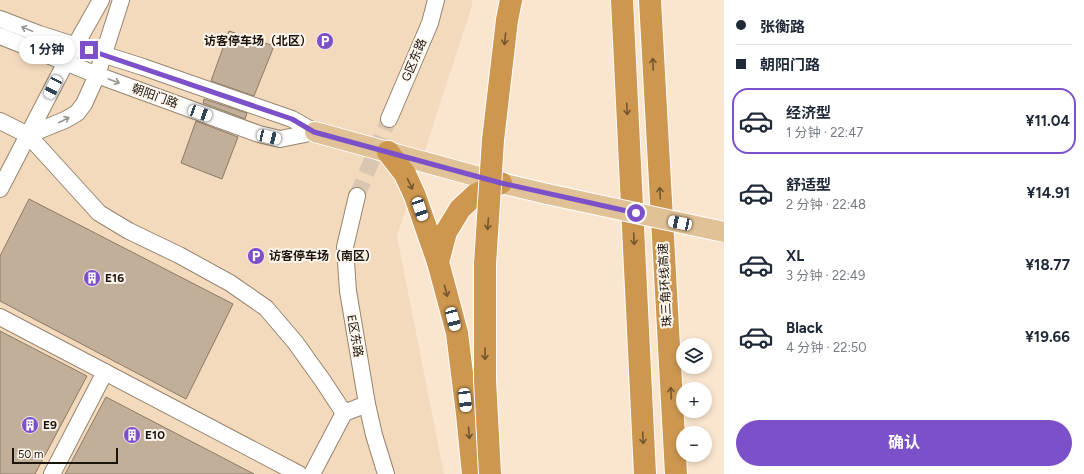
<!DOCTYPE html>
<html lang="zh">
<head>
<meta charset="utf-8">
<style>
  :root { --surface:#fff; --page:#f6f6f7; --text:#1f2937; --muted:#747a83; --line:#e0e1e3; --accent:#7c50c9 }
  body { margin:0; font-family:Figtree,"Noto Sans SC",sans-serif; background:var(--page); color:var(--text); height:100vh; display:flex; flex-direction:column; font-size:15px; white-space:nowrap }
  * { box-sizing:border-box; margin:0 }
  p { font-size:13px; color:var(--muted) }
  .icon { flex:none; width:22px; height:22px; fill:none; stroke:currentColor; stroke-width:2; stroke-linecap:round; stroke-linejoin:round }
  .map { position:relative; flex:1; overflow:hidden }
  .panel { display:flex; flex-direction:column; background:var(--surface); width:360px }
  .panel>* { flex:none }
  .top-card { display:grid; align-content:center; height:88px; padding:0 12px; background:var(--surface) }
  .tools { position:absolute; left:676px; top:338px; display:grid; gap:8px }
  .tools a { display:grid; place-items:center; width:36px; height:36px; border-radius:50%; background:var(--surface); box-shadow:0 2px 6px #0003; font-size:20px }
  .scale { position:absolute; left:12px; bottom:10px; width:106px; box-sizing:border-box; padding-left:4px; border:2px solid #1c150d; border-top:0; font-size:11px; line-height:14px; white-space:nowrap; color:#1c150d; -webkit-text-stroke:3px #fef6ec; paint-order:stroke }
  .end { position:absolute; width:18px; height:18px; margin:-9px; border:5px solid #7c50c9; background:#fff; box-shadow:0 0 0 2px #fff }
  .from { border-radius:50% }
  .bubble { position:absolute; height:28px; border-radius:14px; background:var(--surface); box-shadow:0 2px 6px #0003; font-size:13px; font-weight:700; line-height:28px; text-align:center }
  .car { position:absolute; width:12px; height:24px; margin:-12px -6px; border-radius:5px; box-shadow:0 0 3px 1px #0007; background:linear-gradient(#fff 24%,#345 0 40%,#fff 0 76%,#345 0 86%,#fff 0) }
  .top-card b { display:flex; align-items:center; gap:14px; height:38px; font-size:15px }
  .top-card b+b { border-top:1px solid var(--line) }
  .top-card i { width:10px; height:10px; background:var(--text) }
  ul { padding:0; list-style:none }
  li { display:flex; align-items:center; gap:12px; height:66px; margin:0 8px 6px; padding:0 4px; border:2px solid transparent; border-radius:16px }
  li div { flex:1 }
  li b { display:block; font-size:15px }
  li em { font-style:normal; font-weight:700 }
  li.on { border-color:var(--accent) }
  li>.icon { width:36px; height:36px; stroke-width:1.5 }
  .cta { display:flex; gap:8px; margin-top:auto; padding:8px 12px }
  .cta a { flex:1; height:46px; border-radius:24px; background:var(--accent); color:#fff; font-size:16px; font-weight:700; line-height:46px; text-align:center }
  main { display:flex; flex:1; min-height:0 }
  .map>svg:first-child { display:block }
  .built { fill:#f3dabc }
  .building { fill:#c2af99; stroke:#8c7a65 }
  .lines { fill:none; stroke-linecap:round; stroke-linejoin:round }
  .minor-tunnel { stroke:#d9c7b2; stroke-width:16; stroke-dasharray:16 8; stroke-linecap:butt }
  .minor-casing { stroke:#96846f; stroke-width:18 }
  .major-casing { stroke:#fff; stroke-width:22 }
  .highway-casing { stroke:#fff; stroke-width:24 }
  .minor { stroke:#fff; stroke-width:16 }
  .major { stroke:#e1c196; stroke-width:20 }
  .highway { stroke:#cd9750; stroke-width:22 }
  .major-bridge-casing { stroke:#fff; stroke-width:22; stroke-linecap:butt }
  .highway-bridge-casing { stroke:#fff; stroke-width:24; stroke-linecap:butt }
  .major-bridge { stroke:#e1c196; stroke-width:20 }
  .highway-bridge { stroke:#cd9750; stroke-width:22 }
  .oneway { stroke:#999692 }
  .oneway2 { stroke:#74562e }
  .route { stroke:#7c50c9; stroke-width:5 }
  .labels { text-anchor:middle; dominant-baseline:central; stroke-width:4; stroke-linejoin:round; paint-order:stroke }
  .poi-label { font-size:12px; font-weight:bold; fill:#1c150d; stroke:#fef6ec; text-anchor:start }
  .street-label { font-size:12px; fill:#1c150d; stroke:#fef6ec }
</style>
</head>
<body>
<main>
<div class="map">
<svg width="724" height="474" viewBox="0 0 724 474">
  <rect width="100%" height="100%" fill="#fae6cf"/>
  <path class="built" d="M0 0H472V6L397 236 444 474H0Z"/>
  <g class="building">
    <path d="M229 31 274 46 254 96 211 81Z"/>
    <path d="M204 99 247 113 245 119 203 103Z"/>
    <path d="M196 121 238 137 222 179 181 163Z"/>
    <path d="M29 199 233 304 186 399 0 301V256Z"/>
    <path d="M0 331 87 376 35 474H0Z"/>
    <path d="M106 397 254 474H65Z"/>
  </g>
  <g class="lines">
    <path class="minor-tunnel" d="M357 196 389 119"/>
    <g class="minor-casing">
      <g id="minor">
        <path d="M0 19 39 34 143 67 292 119 315 132"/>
        <path d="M0 36 97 75 259 134 280 139 315 132"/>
        <path d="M389 119 430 23 436 0"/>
        <path d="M0 121 28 135 99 213 129 231 179 255 230 283 266 308 295 342 323 381 344 413"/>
        <path d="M28 135 65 120 77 113 84 104 97 75 121 0"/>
        <path d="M0 189 66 62 101 0"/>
        <path d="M357 196 345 247 348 291 367 404 374 435 386 474"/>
        <path d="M0 317 299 474"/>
        <path d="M52 474 105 372"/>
        <path d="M312 474 344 413 367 404"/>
      </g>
    </g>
    <g class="major-casing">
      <path id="major" d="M315 132 501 183 547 194"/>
    </g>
    <g class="highway-casing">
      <g id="highway">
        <path d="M622 0 645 474"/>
        <path d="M650 0 676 474"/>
        <path d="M388 152 405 174 415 196 438 262"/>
        <path d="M473 474 467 414 457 333 438 262 446 232 460 209 475 195 501 183"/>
      </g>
    </g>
    <use href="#minor" class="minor"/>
    <use href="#major" class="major"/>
    <use href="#highway" class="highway"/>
    <g class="major-bridge-casing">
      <path id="major-bridge" d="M547 194 724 232"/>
    </g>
    <g class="highway-bridge-casing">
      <path id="highway-bridge" d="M490 474 485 380V264L493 140 507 20 511 0"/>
    </g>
    <use href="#major-bridge" class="major-bridge"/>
    <use href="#highway-bridge" class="highway-bridge"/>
  </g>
  <defs><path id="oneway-shaft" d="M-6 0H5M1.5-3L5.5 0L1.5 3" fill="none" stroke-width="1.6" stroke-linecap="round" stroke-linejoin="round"/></defs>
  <g class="oneway">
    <use href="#oneway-shaft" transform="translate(27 29) rotate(-158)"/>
    <use href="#oneway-shaft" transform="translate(114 81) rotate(20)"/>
    <use href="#oneway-shaft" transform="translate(64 120) rotate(-27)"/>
  </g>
  <g class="oneway2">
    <use href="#oneway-shaft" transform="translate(505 39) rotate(96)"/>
    <use href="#oneway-shaft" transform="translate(653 64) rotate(-93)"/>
    <use href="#oneway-shaft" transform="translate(627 109) rotate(87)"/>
    <use href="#oneway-shaft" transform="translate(410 184) rotate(65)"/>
    <use href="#oneway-shaft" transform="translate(660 193) rotate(-93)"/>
    <use href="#oneway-shaft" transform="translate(488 224) rotate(94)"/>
    <use href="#oneway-shaft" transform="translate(634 239) rotate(87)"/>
    <use href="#oneway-shaft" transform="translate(446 291) rotate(75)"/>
    <use href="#oneway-shaft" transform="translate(485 354) rotate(90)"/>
    <use href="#oneway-shaft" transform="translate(671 393) rotate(-93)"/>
    <use href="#oneway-shaft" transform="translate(469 433) rotate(85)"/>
    <use href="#oneway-shaft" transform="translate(643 438) rotate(87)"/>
  </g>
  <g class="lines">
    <path class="route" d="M89 50 292 119 314 132 501 183 636 213"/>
  </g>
  <defs>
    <g id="parking-disc" transform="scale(0.9)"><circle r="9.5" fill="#7c50c9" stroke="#fef6ec"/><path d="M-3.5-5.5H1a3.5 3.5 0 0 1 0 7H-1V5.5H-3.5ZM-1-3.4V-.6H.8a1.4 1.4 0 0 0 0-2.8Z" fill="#fff"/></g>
    <g id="building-disc" transform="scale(0.9)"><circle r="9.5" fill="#7c50c9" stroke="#fef6ec"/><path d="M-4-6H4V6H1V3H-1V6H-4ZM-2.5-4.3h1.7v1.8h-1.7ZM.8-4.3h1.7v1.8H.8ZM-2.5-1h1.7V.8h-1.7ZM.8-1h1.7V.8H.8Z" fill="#fff"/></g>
  </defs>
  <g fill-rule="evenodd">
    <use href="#parking-disc" x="325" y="41"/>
    <use href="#parking-disc" x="256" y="256"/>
    <use href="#building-disc" x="92" y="278"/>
    <use href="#building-disc" x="30" y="425"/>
    <use href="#building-disc" x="132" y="435"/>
  </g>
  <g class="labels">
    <g class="poi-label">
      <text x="312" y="41" text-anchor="end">访客停车场（北区）</text>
      <text x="269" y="256">访客停车场（南区）</text>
      <text x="105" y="278">E16</text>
      <text x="43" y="425">E9</text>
      <text x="145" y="435">E10</text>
    </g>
    <g class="street-label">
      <text transform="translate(414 60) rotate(-67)">G区东路</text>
      <text transform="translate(155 96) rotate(20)">朝阳门路</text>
      <text transform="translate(665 285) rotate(-93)">珠三角环线高速</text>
      <text transform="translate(355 336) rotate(80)">E区东路</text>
    </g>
  </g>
</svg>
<div class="tools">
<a><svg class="icon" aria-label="layers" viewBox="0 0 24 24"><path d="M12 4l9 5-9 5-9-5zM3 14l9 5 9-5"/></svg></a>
<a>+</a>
<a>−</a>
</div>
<div class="scale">50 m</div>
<i class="end from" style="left:636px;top:213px"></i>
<i class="end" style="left:89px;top:50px"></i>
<div class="bubble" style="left:19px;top:36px;width:56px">1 分钟</div>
<i class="car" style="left:53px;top:87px;rotate:207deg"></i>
<i class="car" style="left:200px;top:113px;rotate:110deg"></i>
<i class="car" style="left:269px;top:137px;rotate:103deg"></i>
<i class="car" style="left:420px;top:209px;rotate:161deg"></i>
<i class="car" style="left:680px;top:223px;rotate:282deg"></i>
<i class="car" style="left:453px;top:319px;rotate:165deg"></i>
<i class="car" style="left:465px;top:400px;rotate:173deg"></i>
</div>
<section class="panel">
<div class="top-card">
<b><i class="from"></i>张衡路</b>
<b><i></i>朝阳门路</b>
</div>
<ul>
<li class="on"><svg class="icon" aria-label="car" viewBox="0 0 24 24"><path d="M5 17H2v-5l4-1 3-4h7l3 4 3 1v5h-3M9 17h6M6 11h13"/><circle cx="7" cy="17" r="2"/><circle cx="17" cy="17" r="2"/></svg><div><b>经济型</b><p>1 分钟 · 22:47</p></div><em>¥11.04</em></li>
<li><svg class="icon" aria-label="car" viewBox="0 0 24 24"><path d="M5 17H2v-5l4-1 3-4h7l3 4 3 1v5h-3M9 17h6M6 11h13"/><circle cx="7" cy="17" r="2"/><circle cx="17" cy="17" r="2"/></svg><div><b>舒适型</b><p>2 分钟 · 22:48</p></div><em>¥14.91</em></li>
<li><svg class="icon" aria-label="car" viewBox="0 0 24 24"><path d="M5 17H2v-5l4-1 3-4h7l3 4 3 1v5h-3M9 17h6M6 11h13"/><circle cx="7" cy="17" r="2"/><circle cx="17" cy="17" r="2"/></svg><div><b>XL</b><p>3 分钟 · 22:49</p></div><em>¥18.77</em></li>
<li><svg class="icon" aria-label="car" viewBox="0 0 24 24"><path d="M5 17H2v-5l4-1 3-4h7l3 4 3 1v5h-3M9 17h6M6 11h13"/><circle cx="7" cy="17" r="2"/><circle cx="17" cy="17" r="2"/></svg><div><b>Black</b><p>4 分钟 · 22:50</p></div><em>¥19.66</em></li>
</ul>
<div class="cta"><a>确认</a></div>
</section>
</main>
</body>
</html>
